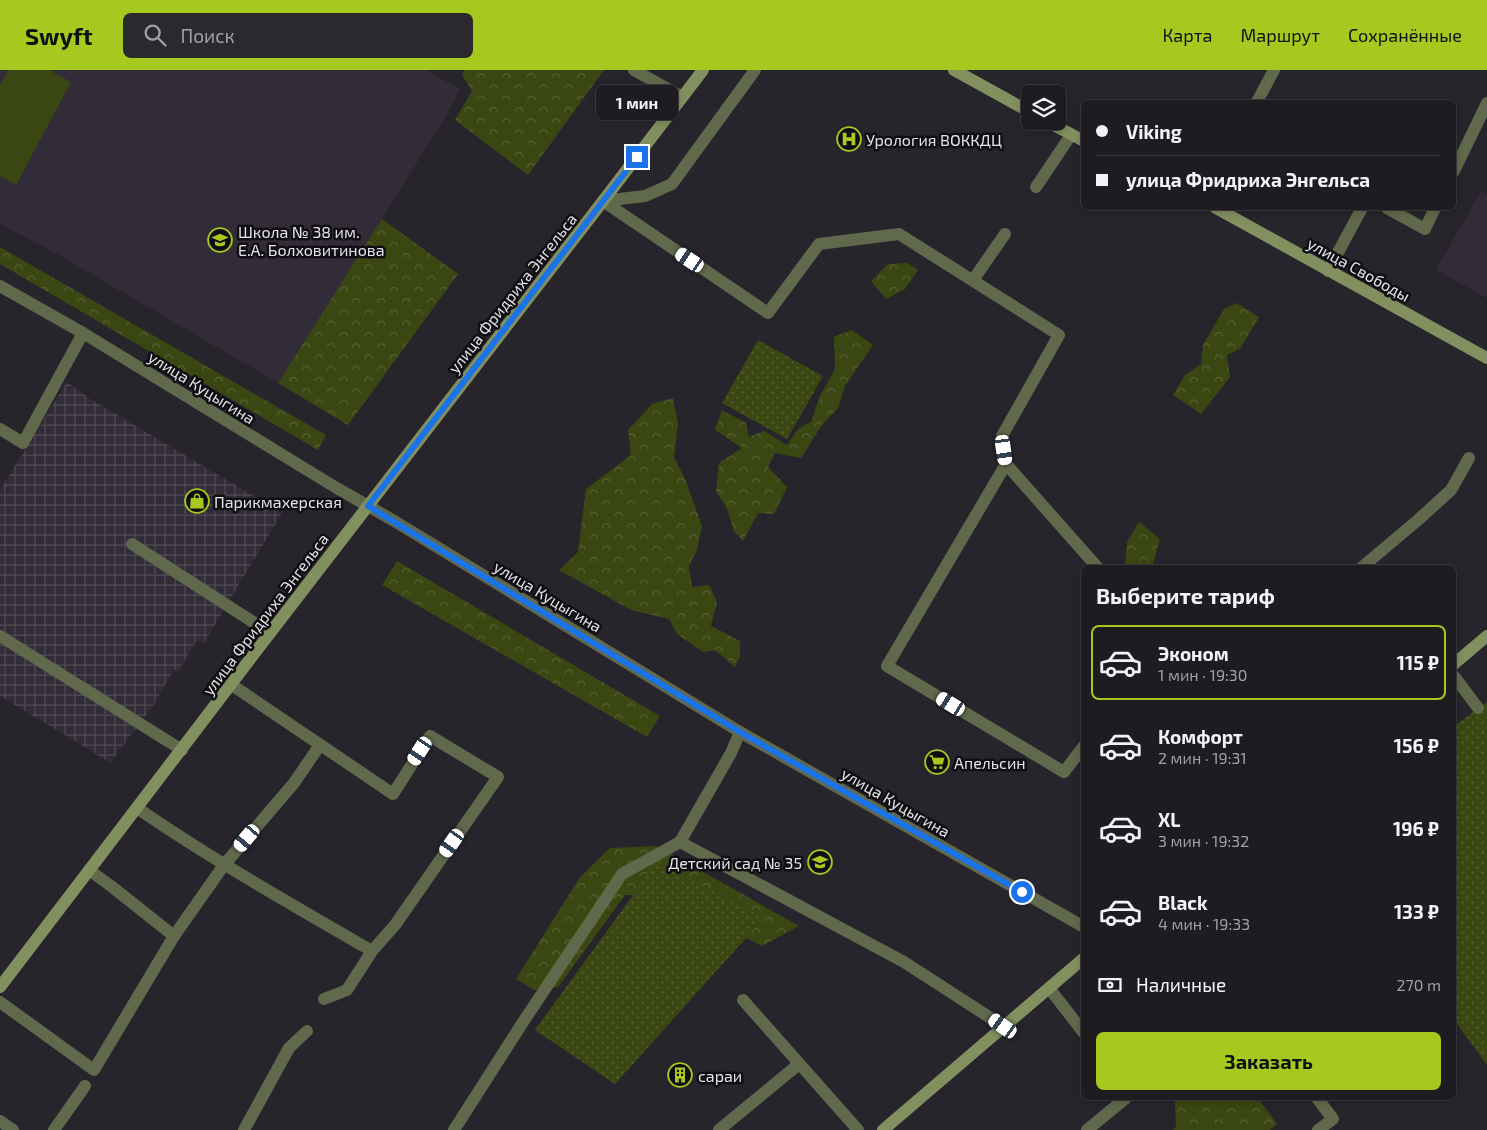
<!DOCTYPE html>
<html lang="ru">
<head>
<meta charset="utf-8">
<style>
  :root { --surface:#1e1b21; --page:#2b282e; --text:#f1f3f6; --muted:#a1a1a5; --line:#3c393f; --accent:#a7c81f }
  body { margin:0; font-family:"Exo 2",sans-serif; background:var(--page); color:var(--text); height:100vh; display:flex; flex-direction:column; font-size:19px; white-space:nowrap }
  * { box-sizing:border-box; margin:0 }
  p { font-size:16px; color:var(--muted) }
  .icon { flex:none; width:28px; height:28px; fill:none; stroke:currentColor; stroke-width:2; stroke-linecap:round; stroke-linejoin:round }
  .map { position:relative; flex:1; overflow:hidden }
  .drawer { position:absolute; left:1081px; top:495px; width:375px; height:535px; display:flex; flex-direction:column; background:var(--surface); border-radius:8px; box-shadow:0 2px 8px #0003,0 0 0 1px var(--line) }
  .drawer>* { flex:none }
  .banner { position:absolute; left:1081px; top:30px; width:375px; height:110px; border-radius:8px; box-shadow:0 2px 8px #0003,0 0 0 1px var(--line); display:grid; align-content:center; height:110px; padding:0 15px; background:var(--surface) }
  .tools { position:absolute; left:1021px; top:15px; display:grid; gap:10px }
  .tools a { display:grid; place-items:center; width:45px; height:45px; border-radius:8px; background:var(--surface); box-shadow:0 2px 8px #0003,0 0 0 1px var(--line); font-size:25px }
  .end { position:absolute; width:22px; height:22px; margin:-11px; border:6px solid #1a73e8; background:#fff; box-shadow:0 0 0 2px #fff }
  .from { border-radius:50% }
  .bubble { position:absolute; height:35px; border-radius:8px; background:var(--surface); box-shadow:0 2px 8px #0003,0 0 0 1px var(--line); font-size:16px; font-weight:700; line-height:35px; text-align:center }
  .car { position:absolute; width:15px; height:30px; margin:-15px -8px; border-radius:6px; box-shadow:0 0 4px 1px #0007; background:linear-gradient(#fff 24%,#345 0 40%,#fff 0 76%,#345 0 86%,#fff 0) }
  .banner b { display:flex; align-items:center; gap:18px; height:48px; font-size:19px }
  .banner b+b { border-top:1px solid var(--line) }
  .banner i { width:12px; height:12px; background:var(--text) }
  ul { padding:0; list-style:none }
  li { display:flex; align-items:center; gap:15px; height:75px; margin:0 10px 8px; padding:0 5px; border:2px solid transparent; border-radius:8px }
  li div { flex:1 }
  li b { display:block; font-size:19px }
  li em { font-style:normal; font-weight:700 }
  li.active { border-color:var(--accent) }
  li>.icon { width:45px; height:45px; stroke-width:1.5 }
  h2 { padding:0 15px; font-size:22px; line-height:60px }
  .pay { display:flex; align-items:center; gap:12px; height:55px; padding:0 15px; font-size:19px }
  .pay p { margin-inline-start:auto }
  .cta { display:flex; gap:10px; margin-top:auto; padding:10px 15px }
  .cta a { flex:1; height:58px; border-radius:8px; background:var(--accent); color:#111; font-size:20px; font-weight:700; line-height:58px; text-align:center }
  header { display:flex; align-items:center; gap:30px; box-sizing:border-box; height:70px; padding:0 25px; background:var(--accent); color:#111 }
  header strong { font-size:24px }
  nav { display:flex; gap:28px; margin-inline-start:auto; font-size:18px }
  .search { width:350px; height:45px; background:var(--page); display:flex; align-items:center; gap:12px; box-sizing:border-box; padding:0 18px; border-radius:8px; color:var(--muted); font-size:19px }
  .map>svg:first-child { display:block }
  .built { fill:#322b38 }
  .industrial { fill:url(#industrial-grid) }
  .forest { fill:url(#forest-crowns) }
  .park { fill:url(#park-dots) }
  .garden { fill:#3b4712 }
  .lines { fill:none; stroke-linecap:round; stroke-linejoin:round }
  .lane { stroke:#61694c; stroke-width:12 }
  .street { stroke:#61694c; stroke-width:12 }
  .secondary { stroke:#828f5f; stroke-width:12 }
  .route { stroke:#1a73e8; stroke-width:6 }
  .labels { text-anchor:middle; dominant-baseline:central; stroke-width:5; stroke-linejoin:round; paint-order:stroke }
  .poi-label { font-size:16px; fill:#e5e3e8; stroke:#100e12; text-anchor:start }
  .street-label { font-size:16px; fill:#e5e3e8; stroke:#100e12 }
</style>
</head>
<body>
<header>
<strong>Swyft</strong>
<div class="search"><svg class="icon" aria-label="search" viewBox="0 0 24 24"><circle cx="10" cy="10" r="6"/><path d="M15 15l6 6"/></svg>Поиск</div>
<nav><a>Карта</a><a>Маршрут</a><a>Сохранённые</a></nav>
</header>
<div class="map">
<svg width="1487" height="1060" viewBox="0 0 1487 1060">
  <defs>
    <pattern id="industrial-grid" width="8" height="8" patternUnits="userSpaceOnUse" patternTransform="scale(1.25)"><rect width="8" height="8" fill="#322b38"/><path d="M0 4h8M4 0v8" fill="none" stroke="#504a55"/></pattern>
    <pattern id="forest-crowns" width="20" height="18" patternUnits="userSpaceOnUse" patternTransform="scale(1.25)"><rect width="20" height="18" fill="#3b4712"/><path d="M2 6a3 3 0 1 1 6 0M12 15a3 3 0 1 1 6 0" fill="none" stroke="#576134"/></pattern>
    <pattern id="park-dots" width="8" height="8" patternUnits="userSpaceOnUse" patternTransform="scale(1.25)"><rect width="8" height="8" fill="#3b4712"/><path d="M2 2h.1M6 6h.1" fill="none" stroke="#576134" stroke-width="1.8" stroke-linecap="round"/></pattern>
  </defs>
  <rect width="100%" height="100%" fill="#28242c"/>
  <g class="built">
    <path d="M0 0H426L460 19 447 44 382 149 458 204 348 355 263 304 59 185 0 154Z"/>
    <path d="M1481 121 1487 124V228L1436 200Z"/>
  </g>
  <path class="industrial" d="M67 312 87 327 282 443 204 573 197 570 178 602 174 600 151 639 110 693 95 683 0 626V420Z"/>
  <g class="forest">
    <path d="M464 0H604L528 105 455 50 472 21 462 5Z"/>
    <path d="M382 149 458 204 348 355 278 313Z"/>
    <path d="M0 177 326 365 318 380 0 194Z"/>
    <path d="M907 193 918 200 905 219 886 229 871 211 888 194Z"/>
    <path d="M1237 233 1259 247 1240 279 1227 285 1230 307 1201 344 1173 325 1185 305 1201 294 1203 275 1224 239Z"/>
    <path d="M852 260 873 275 845 316 838 338 822 355 801 388 775 383 768 397 787 417 774 444 758 443 743 471 734 461 727 439 716 421 719 393 742 378 715 360 722 340 746 353 749 367 764 361 787 375 798 359 811 352 820 326 835 299 834 267Z"/>
    <path d="M673 328 678 354 674 387 685 409 702 456 697 480 689 496 692 517 709 515 717 532 711 556 740 571V586L735 597 715 580 703 582 677 564 669 549 631 540 559 500 578 482 586 419 631 385 628 360 652 334Z"/>
    <path d="M1139 452 1160 469 1152 497H1125L1127 472Z"/>
    <path d="M397 491 660 646 647 667 382 515Z"/>
    <path d="M657 776 799 856 762 876 661 824 625 825 558 917 534 920 516 909 580 807 610 778Z"/>
    <path d="M1175 1028H1258L1277 1054 1270 1060H1173L1176 1056Z"/>
  </g>
  <g class="park">
    <path d="M758 270 823 306 787 369 722 333Z"/>
    <path d="M1487 632V995L1454 950V656Z"/>
    <path d="M657 792 764 848 615 1014 535 960Z"/>
  </g>
  <path class="garden" d="M8 0H49L71 12 16 115 0 106V15Z"/>
  <g class="lines">
    <g class="lane">
      <path d="M634 0 682 27"/>
      <path d="M1257 32 1274 0"/>
      <path d="M1454 101 1487 33"/>
      <path d="M1036 117 1071 65"/>
      <path d="M603 131 768 243 819 174 899 164 1059 265 1002 366 1006 394 1098 498"/>
      <path d="M603 131 645 126 672 114 755 0"/>
      <path d="M1387 138 1425 159 1435 138"/>
      <path d="M1328 201 1362 138"/>
      <path d="M973 210 1005 164"/>
      <path d="M0 359 23 373 83 263"/>
      <path d="M1006 394 887 596 1064 702 1084 676"/>
      <path d="M132 474 270 563"/>
      <path d="M1361 498 1418 450 1451 420 1469 388"/>
      <path d="M0 566 182 680"/>
      <path d="M1454 606 1478 638"/>
      <path d="M137 738C213 790 292 835 372 881L395 855 498 707 430 666 393 724 232 615"/>
      <path d="M680 772 904 892 1003 956"/>
      <path d="M89 800 111 816 174 866"/>
      <path d="M1049 918 1084 963"/>
      <path d="M324 929 347 920 372 881"/>
      <path d="M743 930 858 1060"/>
      <path d="M0 932 94 1000 174 866 224 795 294 713 320 675"/>
      <path d="M1317 1028 1333 1049 1318 1060"/>
      <path d="M0 1051 13 1060"/>
      <path d="M54 1060 85 1016"/>
      <path d="M244 1060 289 978 307 961"/>
      <path d="M454 1060 525 949 622 804 680 772 731 683 740 662"/>
      <path d="M719 1060 799 994"/>
      <path d="M1087 1060 1126 1028"/>
    </g>
    <path class="street" d="M0 216 83 263 335 417 396 452 740 662 1084 857"/>
    <g class="secondary">
      <path d="M954 0 1030 42"/>
      <path d="M1046 51 1084 71"/>
      <path d="M1216 138 1487 288"/>
      <path d="M1454 594 1487 566"/>
      <path d="M0 917 270 563 603 131 703 0"/>
      <path d="M883 1060 1084 888"/>
    </g>
  </g>
  <g class="lines">
    <path class="route" d="M637 87 368 436 740 662 1022 822"/>
  </g>
  <defs>
    <g id="hospital-ring" transform="scale(1.25)"><circle r="9.5" fill="#100e12" stroke="#a7c81f" stroke-width="1.5"/><path d="M-5-5h3v3.5h4V-5h3V5h-3V1.5h-4V5h-3Z" fill="#a7c81f"/></g>
    <g id="school-ring" transform="scale(1.25)"><circle r="9.5" fill="#100e12" stroke="#a7c81f" stroke-width="1.5"/><path d="M0-5L7-2L0 1L-7-2ZM-4 1L0 2.5L4 1V4Q0 6-4 4Z" fill="#a7c81f"/></g>
    <g id="shop-ring" transform="scale(1.25)"><circle r="9.5" fill="#100e12" stroke="#a7c81f" stroke-width="1.5"/><path d="M-5-2.5h2.3a2.7 3.5 0 0 1 5.4 0H5L5.5 6h-11ZM-1.5-2.5h3a1.5 2.3 0 0 0-3 0Z" fill="#a7c81f"/></g>
    <g id="supermarket-ring" transform="scale(1.25)"><circle r="9.5" fill="#100e12" stroke="#a7c81f" stroke-width="1.5"/><path d="M-6-5.5h2.5l.6 2H6L4.5 2H-2.5L-4.4-4H-6ZM-1.5 3.2a1.3 1.3 0 1 0 .1 0ZM3 3.2a1.3 1.3 0 1 0 .1 0Z" fill="#a7c81f"/></g>
    <g id="building-ring" transform="scale(1.25)"><circle r="9.5" fill="#100e12" stroke="#a7c81f" stroke-width="1.5"/><path d="M-4-6H4V6H1V3H-1V6H-4ZM-2.5-4.3h1.7v1.8h-1.7ZM.8-4.3h1.7v1.8H.8ZM-2.5-1h1.7V.8h-1.7ZM.8-1h1.7V.8H.8Z" fill="#a7c81f"/></g>
  </defs>
  <g fill-rule="evenodd">
    <use href="#hospital-ring" x="849" y="69"/>
    <use href="#school-ring" x="220" y="170"/>
    <use href="#shop-ring" x="197" y="431"/>
    <use href="#supermarket-ring" x="937" y="692"/>
    <use href="#school-ring" x="820" y="792"/>
    <use href="#building-ring" x="680" y="1005"/>
  </g>
  <g class="labels">
    <g class="poi-label">
      <text x="866" y="69">Урология ВОККДЦ</text>
      <text x="238" y="161">Школа № 38 им.<tspan x="238" dy="18">Е.А. Болховитинова</tspan></text>
      <text x="214" y="431">Парикмахерская</text>
      <text x="954" y="692">Апельсин</text>
      <text x="802" y="792" text-anchor="end">Детский сад № 35</text>
      <text x="698" y="1005">сараи</text>
    </g>
    <g class="street-label">
      <text transform="translate(1359 199) rotate(29)">улица Свободы</text>
      <text transform="translate(512 223) rotate(-52)">улица Фридриха Энгельса</text>
      <text transform="translate(202 317) rotate(32)">улица Куцыгина</text>
      <text transform="translate(548 526) rotate(31)">улица Куцыгина</text>
      <text transform="translate(265 544) rotate(-53)">улица Фридриха Энгельса</text>
      <text transform="translate(896 732) rotate(30)">улица Куцыгина</text>
    </g>
  </g>
</svg>
<div class="tools">
<a><svg class="icon" aria-label="layers" viewBox="0 0 24 24"><path d="M12 4l9 5-9 5-9-5zM3 14l9 5 9-5"/></svg></a>
</div>
<i class="end from" style="left:1022px;top:822px"></i>
<i class="end" style="left:637px;top:87px"></i>
<div class="bubble" style="left:596px;top:15px;width:82px">1 мин</div>
<i class="car" style="left:690px;top:190px;rotate:304deg"></i>
<i class="car" style="left:1004px;top:380px;rotate:172deg"></i>
<i class="car" style="left:951px;top:634px;rotate:301deg"></i>
<i class="car" style="left:420px;top:681px;rotate:213deg"></i>
<i class="car" style="left:247px;top:768px;rotate:220deg"></i>
<i class="car" style="left:452px;top:773px;rotate:215deg"></i>
<i class="car" style="left:1003px;top:956px;rotate:305deg"></i>
<div class="banner">
<b><i class="from"></i>Viking</b>
<b><i></i>улица Фридриха Энгельса</b>
</div>
<section class="drawer">
<h2>Выберите тариф</h2>
<ul>
<li class="active"><svg class="icon" aria-label="car" viewBox="0 0 24 24"><path d="M5 17H2v-5l4-1 3-4h7l3 4 3 1v5h-3M9 17h6M6 11h13"/><circle cx="7" cy="17" r="2"/><circle cx="17" cy="17" r="2"/></svg><div><b>Эконом</b><p>1 мин · 19:30</p></div><em>115 ₽</em></li>
<li><svg class="icon" aria-label="car" viewBox="0 0 24 24"><path d="M5 17H2v-5l4-1 3-4h7l3 4 3 1v5h-3M9 17h6M6 11h13"/><circle cx="7" cy="17" r="2"/><circle cx="17" cy="17" r="2"/></svg><div><b>Комфорт</b><p>2 мин · 19:31</p></div><em>156 ₽</em></li>
<li><svg class="icon" aria-label="car" viewBox="0 0 24 24"><path d="M5 17H2v-5l4-1 3-4h7l3 4 3 1v5h-3M9 17h6M6 11h13"/><circle cx="7" cy="17" r="2"/><circle cx="17" cy="17" r="2"/></svg><div><b>XL</b><p>3 мин · 19:32</p></div><em>196 ₽</em></li>
<li><svg class="icon" aria-label="car" viewBox="0 0 24 24"><path d="M5 17H2v-5l4-1 3-4h7l3 4 3 1v5h-3M9 17h6M6 11h13"/><circle cx="7" cy="17" r="2"/><circle cx="17" cy="17" r="2"/></svg><div><b>Black</b><p>4 мин · 19:33</p></div><em>133 ₽</em></li>
</ul>
<div class="pay"><svg class="icon" aria-label="cash" viewBox="0 0 24 24"><path d="M3 7h18v10H3z"/><circle cx="12" cy="12" r="2"/></svg>Наличные<p>270 m</p></div>
<div class="cta"><a>Заказать</a></div>
</section>
</div>
</body>
</html>
